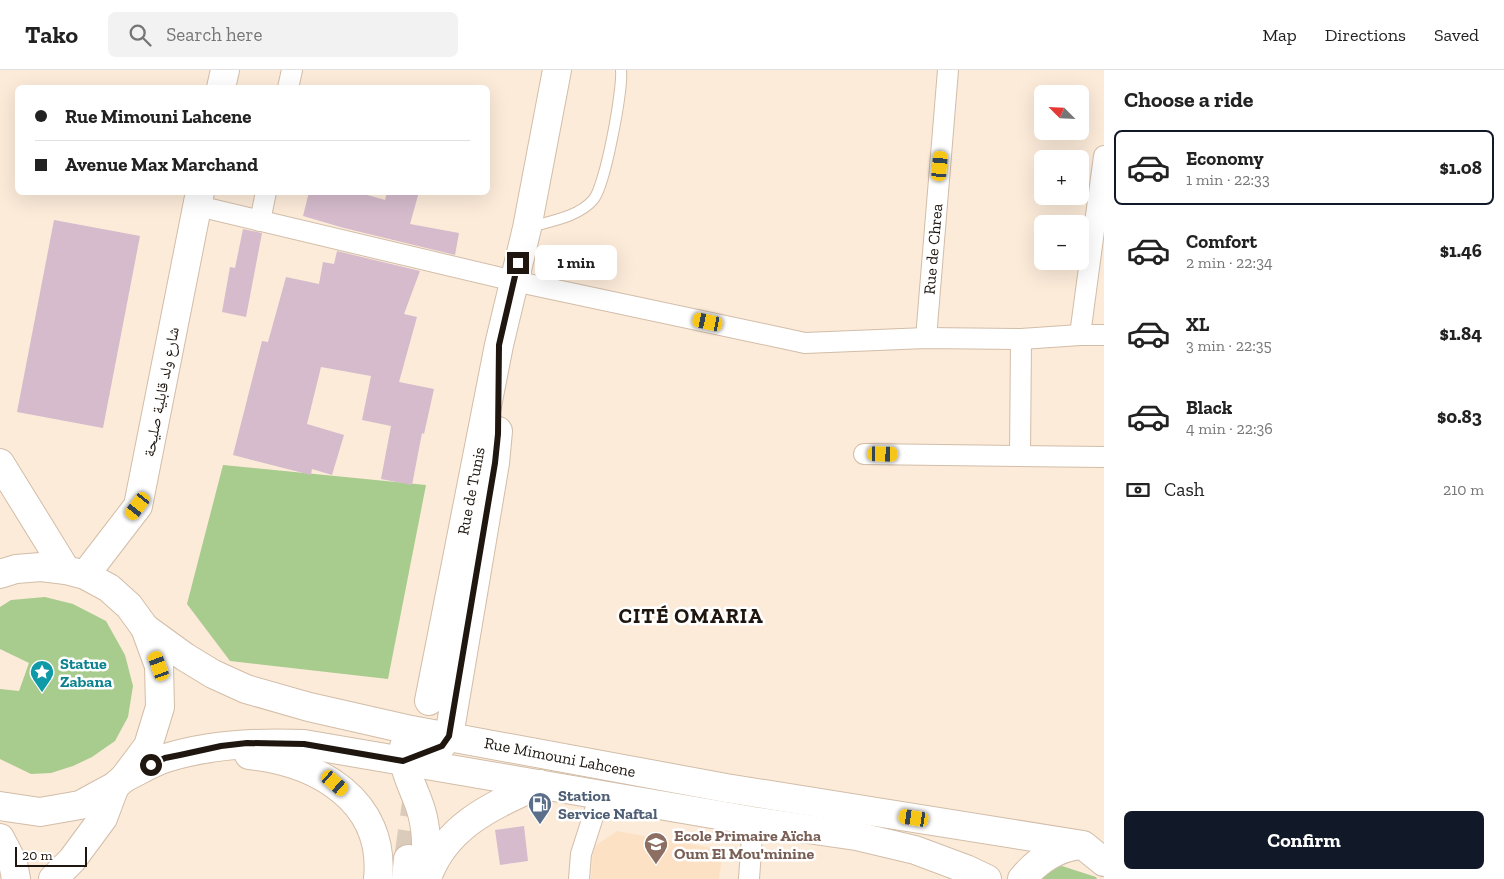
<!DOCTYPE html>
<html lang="en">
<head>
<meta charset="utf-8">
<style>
  :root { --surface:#fff; --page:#f2f2f2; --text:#222; --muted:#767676; --line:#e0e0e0; --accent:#111827 }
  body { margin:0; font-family:"Zilla Slab","Noto Naskh Arabic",serif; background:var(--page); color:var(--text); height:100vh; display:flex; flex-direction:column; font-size:19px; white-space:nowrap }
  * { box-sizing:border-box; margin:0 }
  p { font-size:16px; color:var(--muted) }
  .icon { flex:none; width:28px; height:28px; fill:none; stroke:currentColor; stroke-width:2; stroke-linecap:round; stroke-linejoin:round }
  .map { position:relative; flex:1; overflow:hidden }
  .details { display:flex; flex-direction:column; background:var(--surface); width:400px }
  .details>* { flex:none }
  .hud { position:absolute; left:15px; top:15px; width:475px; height:110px; border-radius:8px; box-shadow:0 5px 20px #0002; display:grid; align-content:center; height:110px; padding:0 20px; background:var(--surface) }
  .needle { width:32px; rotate:294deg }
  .controls { position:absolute; left:1034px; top:15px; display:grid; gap:10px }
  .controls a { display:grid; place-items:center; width:55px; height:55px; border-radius:8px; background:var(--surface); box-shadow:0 5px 20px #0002; font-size:25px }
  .scale { position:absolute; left:15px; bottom:12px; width:72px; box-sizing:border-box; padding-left:5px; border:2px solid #1e160f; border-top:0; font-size:14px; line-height:18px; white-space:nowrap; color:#1e160f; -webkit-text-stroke:4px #fff; paint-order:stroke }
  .end { position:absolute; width:22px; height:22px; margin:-11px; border:6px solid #1e160f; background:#fff; box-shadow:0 0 0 2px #fff }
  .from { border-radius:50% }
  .bubble { position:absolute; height:35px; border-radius:8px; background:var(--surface); box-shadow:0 5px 20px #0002; font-size:16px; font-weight:700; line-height:35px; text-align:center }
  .car { position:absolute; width:15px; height:30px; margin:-15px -8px; border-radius:6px; box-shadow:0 0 4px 1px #0007; background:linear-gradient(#f5c518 24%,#345 0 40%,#f5c518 0 76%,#345 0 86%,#f5c518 0) }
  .hud b { display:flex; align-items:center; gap:18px; height:48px; font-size:19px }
  .hud b+b { border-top:1px solid var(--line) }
  .hud i { width:12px; height:12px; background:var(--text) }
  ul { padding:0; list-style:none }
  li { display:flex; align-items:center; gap:15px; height:75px; margin:0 10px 8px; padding:0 10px; border:2px solid transparent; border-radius:8px }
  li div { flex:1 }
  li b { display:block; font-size:19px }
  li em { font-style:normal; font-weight:700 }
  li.active { border-color:var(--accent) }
  li>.icon { width:45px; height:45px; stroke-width:1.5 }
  h2 { padding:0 20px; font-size:22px; line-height:60px }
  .pay { display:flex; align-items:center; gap:12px; height:55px; padding:0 20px; font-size:19px }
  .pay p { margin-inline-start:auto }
  .button { display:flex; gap:10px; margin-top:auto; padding:10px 20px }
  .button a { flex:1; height:58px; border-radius:8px; background:var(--accent); color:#fff; font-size:20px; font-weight:700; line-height:58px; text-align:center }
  header { display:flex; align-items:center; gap:30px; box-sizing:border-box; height:70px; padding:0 25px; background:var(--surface); border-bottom:1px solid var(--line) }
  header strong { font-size:24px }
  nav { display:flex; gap:28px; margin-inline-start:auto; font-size:18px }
  .search { width:350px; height:45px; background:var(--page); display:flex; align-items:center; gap:12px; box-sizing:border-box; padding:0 18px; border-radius:8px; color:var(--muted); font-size:19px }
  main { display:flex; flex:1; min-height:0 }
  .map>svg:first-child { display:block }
  .built { fill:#fde1c5 }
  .green { fill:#a8cb8e }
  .building { fill:#d5bbcc }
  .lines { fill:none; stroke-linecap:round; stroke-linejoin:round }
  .secondary-tunnel { stroke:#dbcbbb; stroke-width:28; stroke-dasharray:28 14; stroke-linecap:butt }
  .lane-casing { stroke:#d2bda8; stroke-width:12 }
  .street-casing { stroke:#d2bda8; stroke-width:22 }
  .secondary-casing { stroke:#d2bda8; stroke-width:30 }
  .primary-casing { stroke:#d2bda8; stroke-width:30 }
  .lane { stroke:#fff; stroke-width:10 }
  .street { stroke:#fff; stroke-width:20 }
  .secondary { stroke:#fff; stroke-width:28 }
  .primary { stroke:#fff; stroke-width:28 }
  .route { stroke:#1e160f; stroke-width:6 }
  .labels { text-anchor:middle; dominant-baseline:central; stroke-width:5; stroke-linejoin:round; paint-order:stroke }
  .street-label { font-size:16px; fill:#1e160f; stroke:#fff }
  .culture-label { font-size:16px; font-weight:bold; fill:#0d838f; stroke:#fff; text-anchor:start }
  .service-label { font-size:16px; font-weight:bold; fill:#4e5e75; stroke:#fff; text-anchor:start }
  .education-label { font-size:16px; font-weight:bold; fill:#785e54; stroke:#fff; text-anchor:start }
  .district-label { font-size:21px; font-weight:bold; letter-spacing:1px; fill:#1e160f; stroke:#fff }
</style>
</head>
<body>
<header>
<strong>Tako</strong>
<div class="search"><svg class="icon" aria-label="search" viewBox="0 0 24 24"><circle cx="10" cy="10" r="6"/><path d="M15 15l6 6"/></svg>Search here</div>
<nav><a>Map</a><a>Directions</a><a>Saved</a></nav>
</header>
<main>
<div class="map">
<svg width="1104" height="809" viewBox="0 0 1104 809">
  <rect width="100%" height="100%" fill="#fcebd9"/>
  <path class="built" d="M617 761 723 780 719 809H591L593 777Z"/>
  <g class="green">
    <path d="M223 395 426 415 388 609 230 591 187 534Z"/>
    <path d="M45 527 73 534 106 551 125 585 133 616 128 647 115 671 92 687 73 696 51 703 31 704 0 689V619L19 621 29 593 0 579V537L11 530Z"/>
    <path d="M1062 796 1096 807 1097 809H1034L1048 798Z"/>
  </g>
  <g class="building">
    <path d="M309 122H357L385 130 387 122H419L410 154 459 163 455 185 344 158 303 146Z"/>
    <path d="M54 150 140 166 103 358 17 342Z"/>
    <path d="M243 159 262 163 246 247 222 242 230 197 235 198Z"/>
    <path d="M337 181 420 201 404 244 417 247 399 312 434 319 424 364 422 363 412 415 381 409 391 356 362 350 371 306 321 297 307 354 344 365 332 405 312 399 311 405 233 385 262 271 268 272 286 207 319 214 323 192 334 194Z"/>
    <path d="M524 756 528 791 500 795 495 760Z"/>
  </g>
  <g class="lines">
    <path class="secondary-tunnel" d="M408 789 417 726"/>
    <g class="lane-casing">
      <path id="lane" d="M530 157C551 151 578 147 593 130 605 118 623 19 621 0"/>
    </g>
    <g class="street-casing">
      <g id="street">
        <path d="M288 18 292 0"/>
        <path d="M198 136 514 211 805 273 926 268 1021 269 1080 265H1104"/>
        <path d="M260 151 266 122"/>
        <path d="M1080 265 1104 86"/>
        <path d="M926 268 948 0"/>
        <path d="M864 384 1104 387"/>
        <path d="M1020 386 1021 269"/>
        <path d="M579 809 581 784 600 725"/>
        <path d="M749 809 753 751"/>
      </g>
    </g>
    <g class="secondary-casing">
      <g id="secondary">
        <path d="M221 18 225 0"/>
        <path d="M85 505 138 436 200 122"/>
        <path d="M429 631 499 275 527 158 557 0"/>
        <path d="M403 691 441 676 449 666 495 393 498 361"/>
        <path d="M0 768 13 793 16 809"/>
        <path d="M53 809 72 790 103 748 115 716"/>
        <path d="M406 809 408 789"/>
      </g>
    </g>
    <g class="primary-casing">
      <g id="primary">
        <path d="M0 393 66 500"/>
        <path d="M0 504 16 499 41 497 66 500 85 505 109 518 129 536 145 558 159 596 160 637 148 676 124 708 115 716 80 735 40 742 0 736"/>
        <path d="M145 558 185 587 213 604 246 619 309 637 406 659 726 718 1083 775 1104 792"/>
        <path d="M404 677C402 701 414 717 421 740 428 762 426 786 426 809"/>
        <path d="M249 685C318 692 386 731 378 809"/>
        <path d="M124 708C137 702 151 693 166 688 211 674 257 672 304 674L753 751 856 766 915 780 966 799 987 809"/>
        <path d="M427 808C446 755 492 736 540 714"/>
        <path d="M1022 809C1037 791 1055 778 1079 775"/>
      </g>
    </g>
    <use href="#lane" class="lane"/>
    <use href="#street" class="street"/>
    <use href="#secondary" class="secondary"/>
    <use href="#primary" class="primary"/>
  </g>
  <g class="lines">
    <path class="route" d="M151 695 165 688 180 685 221 676 247 673 304 674 403 691 442 676 449 666 495 393 498 364 499 275 518 193"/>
  </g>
  <defs>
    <g id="sight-pin" transform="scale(1.25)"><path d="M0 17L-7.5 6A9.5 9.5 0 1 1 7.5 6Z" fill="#0f9aa8" stroke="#fff"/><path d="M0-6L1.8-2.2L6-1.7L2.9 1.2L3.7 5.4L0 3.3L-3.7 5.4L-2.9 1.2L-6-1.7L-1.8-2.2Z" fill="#fff"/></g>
    <g id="fuel-pin" transform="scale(1.25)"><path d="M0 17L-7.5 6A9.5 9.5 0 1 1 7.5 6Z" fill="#5c6f8a" stroke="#fff"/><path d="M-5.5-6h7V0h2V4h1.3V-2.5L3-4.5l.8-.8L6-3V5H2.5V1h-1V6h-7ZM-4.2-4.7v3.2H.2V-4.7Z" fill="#fff"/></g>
    <g id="school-pin" transform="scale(1.25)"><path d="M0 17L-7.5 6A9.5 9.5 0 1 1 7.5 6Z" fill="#8d6e63" stroke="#fff"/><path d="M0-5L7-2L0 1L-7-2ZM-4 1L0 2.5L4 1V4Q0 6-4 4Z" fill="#fff"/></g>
  </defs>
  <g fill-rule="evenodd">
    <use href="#sight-pin" x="42" y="602"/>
    <use href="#fuel-pin" x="540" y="734"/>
    <use href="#school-pin" x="656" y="774"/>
  </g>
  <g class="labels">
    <g class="street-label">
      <text transform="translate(933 179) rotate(-85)">Rue de Chrea</text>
      <text transform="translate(161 322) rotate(-79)">شارع ولد قابلية صليحة</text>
      <text transform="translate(471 421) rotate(-79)">Rue de Tunis</text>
      <text transform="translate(560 687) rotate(11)">Rue Mimouni Lahcene</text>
    </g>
    <g class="culture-label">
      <text x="60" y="593">Statue<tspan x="60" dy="18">Zabana</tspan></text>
    </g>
    <g class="service-label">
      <text x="558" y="725">Station<tspan x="558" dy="18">Service Naftal</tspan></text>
    </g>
    <g class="education-label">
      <text x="674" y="765">Ecole Primaire Aïcha<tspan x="674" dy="18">Oum El Mou'minine</tspan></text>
    </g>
    <g class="district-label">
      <text x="691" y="545">CITÉ OMARIA</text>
    </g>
  </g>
</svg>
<div class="controls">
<a><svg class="needle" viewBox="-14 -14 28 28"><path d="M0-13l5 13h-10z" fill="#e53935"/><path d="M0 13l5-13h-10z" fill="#767676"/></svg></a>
<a>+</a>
<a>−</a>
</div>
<div class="scale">20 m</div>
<i class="end from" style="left:151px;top:695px"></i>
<i class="end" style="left:518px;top:193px"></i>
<div class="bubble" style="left:535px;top:175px;width:82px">1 min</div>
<i class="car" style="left:940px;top:96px;rotate:5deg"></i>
<i class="car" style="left:708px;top:252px;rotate:282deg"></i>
<i class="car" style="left:883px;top:384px;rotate:91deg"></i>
<i class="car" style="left:138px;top:436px;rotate:217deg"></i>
<i class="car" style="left:159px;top:596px;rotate:340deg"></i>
<i class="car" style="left:335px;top:713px;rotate:131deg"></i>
<i class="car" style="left:914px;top:748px;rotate:279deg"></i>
<div class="hud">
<b><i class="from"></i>Rue Mimouni Lahcene</b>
<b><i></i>Avenue Max Marchand</b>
</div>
</div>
<section class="details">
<h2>Choose a ride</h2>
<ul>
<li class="active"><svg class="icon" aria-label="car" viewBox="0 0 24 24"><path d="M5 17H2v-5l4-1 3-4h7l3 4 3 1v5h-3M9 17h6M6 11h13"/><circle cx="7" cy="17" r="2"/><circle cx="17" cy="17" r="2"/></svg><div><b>Economy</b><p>1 min · 22:33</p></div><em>$1.08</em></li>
<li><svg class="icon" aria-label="car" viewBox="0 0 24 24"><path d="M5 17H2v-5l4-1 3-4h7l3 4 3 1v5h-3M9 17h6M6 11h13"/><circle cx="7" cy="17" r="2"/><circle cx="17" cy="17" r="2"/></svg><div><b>Comfort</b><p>2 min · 22:34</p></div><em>$1.46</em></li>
<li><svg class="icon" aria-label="car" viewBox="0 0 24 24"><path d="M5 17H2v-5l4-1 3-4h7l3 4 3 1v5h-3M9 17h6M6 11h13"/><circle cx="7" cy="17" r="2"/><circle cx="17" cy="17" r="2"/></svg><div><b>XL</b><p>3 min · 22:35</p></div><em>$1.84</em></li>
<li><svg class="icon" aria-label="car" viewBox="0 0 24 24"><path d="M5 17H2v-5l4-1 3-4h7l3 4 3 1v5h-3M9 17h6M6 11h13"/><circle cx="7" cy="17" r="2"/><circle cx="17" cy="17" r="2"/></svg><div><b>Black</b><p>4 min · 22:36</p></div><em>$0.83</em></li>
</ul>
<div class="pay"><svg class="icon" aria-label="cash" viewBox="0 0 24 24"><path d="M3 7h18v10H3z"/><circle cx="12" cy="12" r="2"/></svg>Cash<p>210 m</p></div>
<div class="button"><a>Confirm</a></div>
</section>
</main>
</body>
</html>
